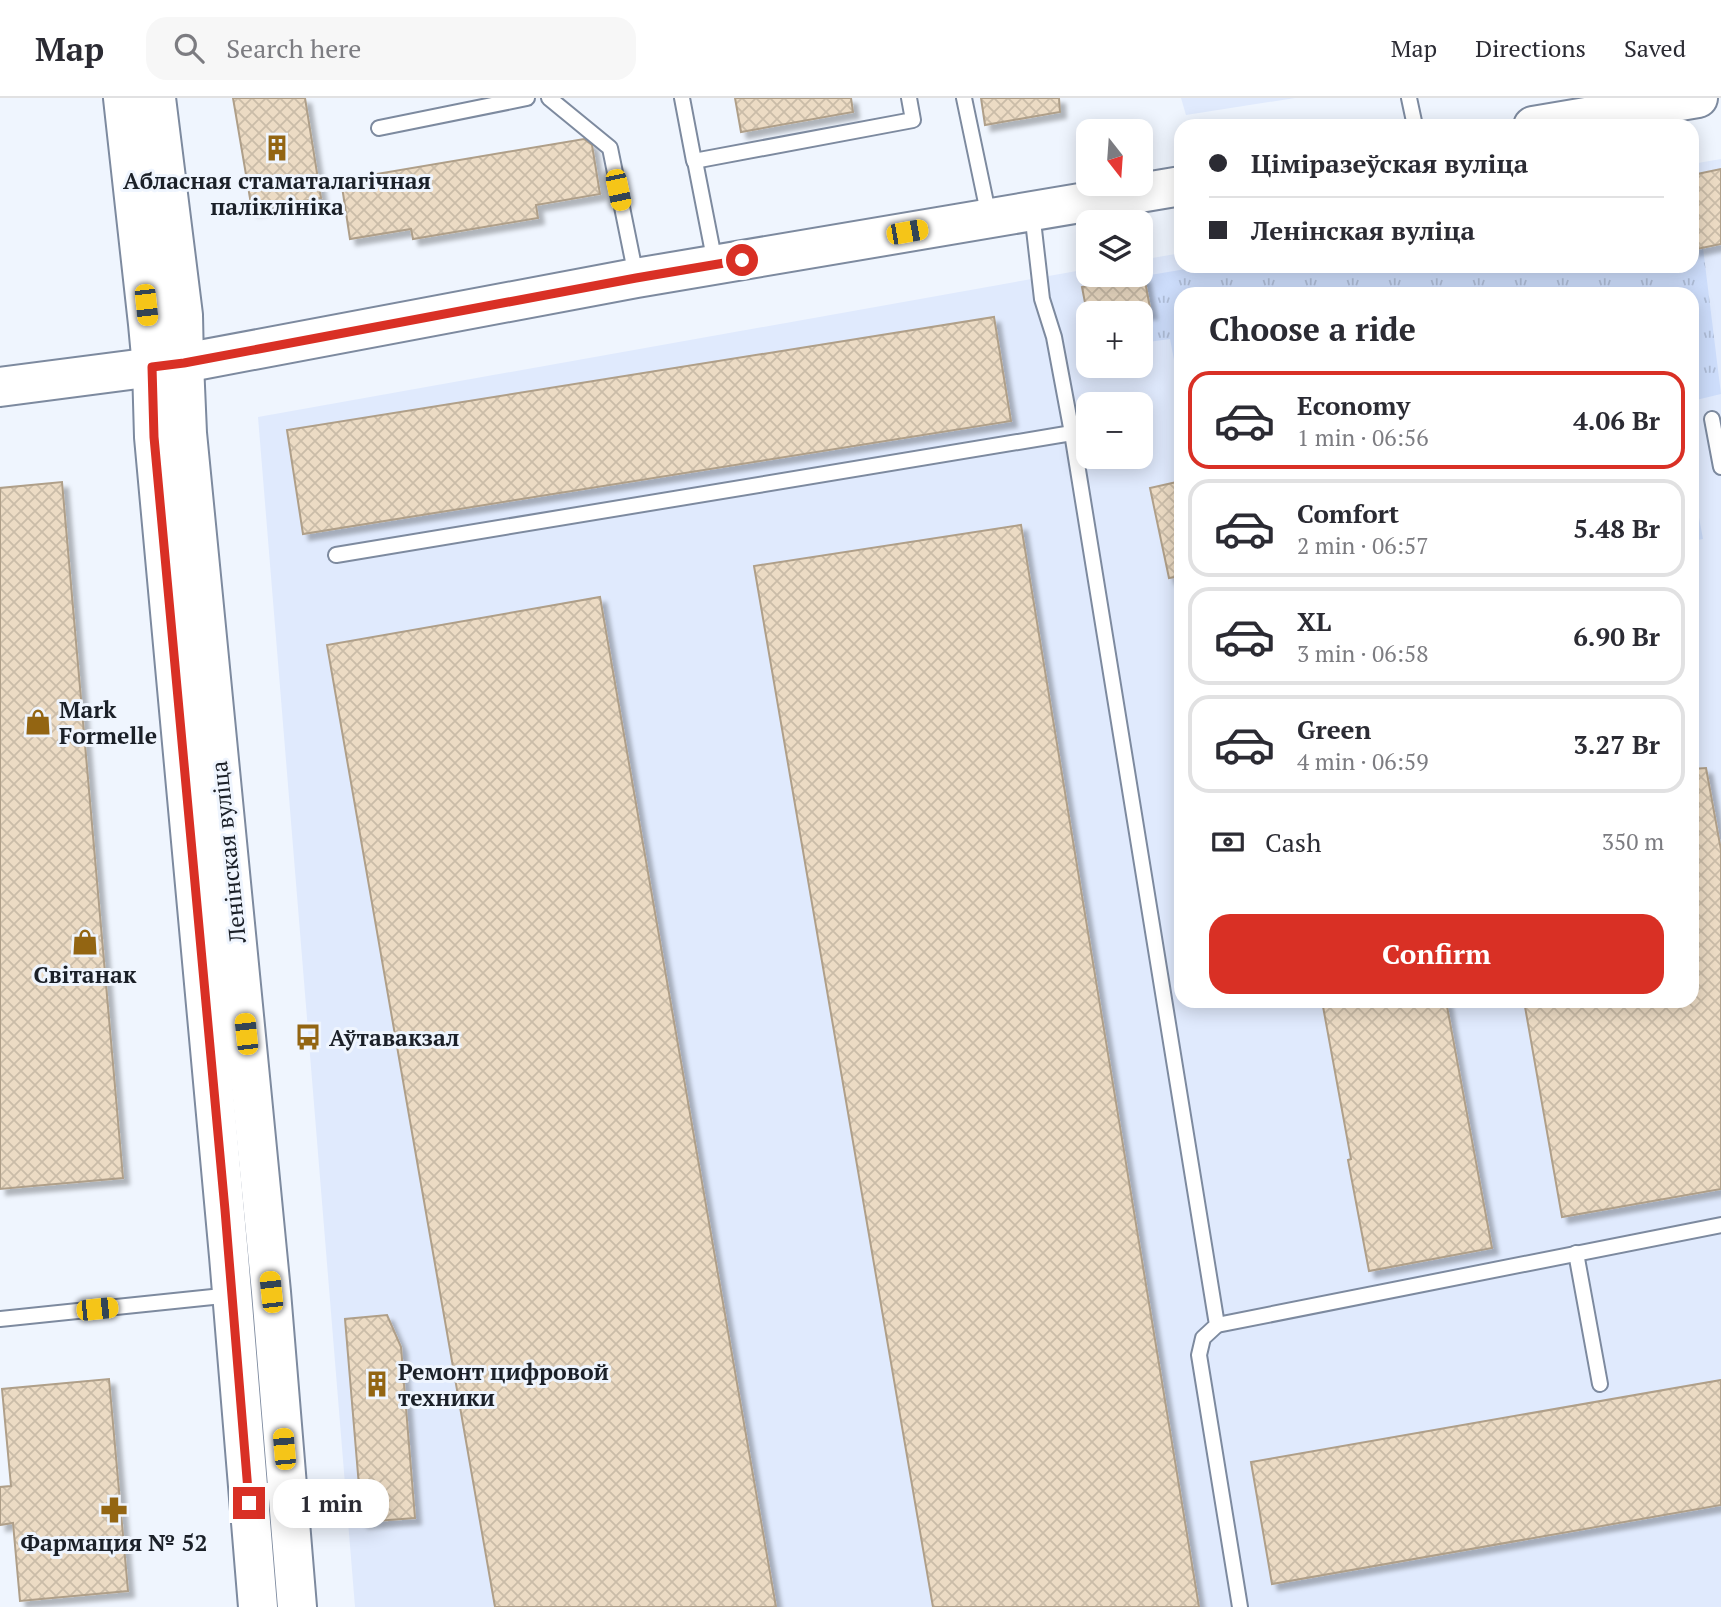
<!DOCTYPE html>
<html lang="en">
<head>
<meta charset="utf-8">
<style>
  :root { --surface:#fff; --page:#f7f7f7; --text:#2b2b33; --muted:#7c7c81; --line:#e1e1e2; --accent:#d93025 }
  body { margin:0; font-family:"PT Serif",serif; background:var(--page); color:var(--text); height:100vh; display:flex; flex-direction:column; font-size:26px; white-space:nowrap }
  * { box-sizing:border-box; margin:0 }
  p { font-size:23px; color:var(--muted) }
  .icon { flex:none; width:38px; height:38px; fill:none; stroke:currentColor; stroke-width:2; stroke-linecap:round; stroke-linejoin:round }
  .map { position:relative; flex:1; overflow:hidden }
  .side { position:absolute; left:1174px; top:189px; width:525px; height:721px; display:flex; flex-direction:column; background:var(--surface); border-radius:21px; box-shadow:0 4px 18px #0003 }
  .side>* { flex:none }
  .guide { position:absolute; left:1174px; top:21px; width:525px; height:154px; border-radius:21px; box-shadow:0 4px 18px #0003; display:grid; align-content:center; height:154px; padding:0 35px; background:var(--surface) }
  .needle { width:46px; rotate:163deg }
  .tools { position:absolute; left:1076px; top:21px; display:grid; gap:14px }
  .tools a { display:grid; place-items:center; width:77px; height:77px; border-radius:14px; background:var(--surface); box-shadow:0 4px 18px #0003; font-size:35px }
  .end { position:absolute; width:32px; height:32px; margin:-16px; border:9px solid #d93025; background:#fff; box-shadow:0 0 0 4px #fff }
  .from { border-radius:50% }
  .bubble { position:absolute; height:49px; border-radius:21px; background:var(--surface); box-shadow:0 4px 18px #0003; font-size:23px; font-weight:600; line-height:49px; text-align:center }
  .car { position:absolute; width:21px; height:42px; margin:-21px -10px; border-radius:9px; box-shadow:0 0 5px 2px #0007; background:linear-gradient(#f5c518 24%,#345 0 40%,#f5c518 0 76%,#345 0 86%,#f5c518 0) }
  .guide b { display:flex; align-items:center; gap:24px; height:66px; font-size:26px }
  .guide b+b { border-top:2px solid var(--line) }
  .guide i { width:18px; height:18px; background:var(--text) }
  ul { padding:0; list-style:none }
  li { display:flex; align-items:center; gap:21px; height:98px; margin:0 14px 10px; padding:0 21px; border:4px solid var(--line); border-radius:21px }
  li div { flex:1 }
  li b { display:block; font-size:26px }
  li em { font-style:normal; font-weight:600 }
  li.on { border-color:var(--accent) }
  li>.icon { width:63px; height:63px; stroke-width:1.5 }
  h2 { padding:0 35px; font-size:32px; line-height:84px }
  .pay { display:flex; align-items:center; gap:18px; height:77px; padding:0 35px; font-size:26px }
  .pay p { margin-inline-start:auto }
  .button { display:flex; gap:14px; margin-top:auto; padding:14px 35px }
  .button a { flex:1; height:80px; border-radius:21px; background:var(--accent); color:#fff; font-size:28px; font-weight:600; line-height:80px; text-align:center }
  header { display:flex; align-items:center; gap:42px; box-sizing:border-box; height:98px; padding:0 35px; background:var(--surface); border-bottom:2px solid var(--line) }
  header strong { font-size:33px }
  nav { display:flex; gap:38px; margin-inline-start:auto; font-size:24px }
  .search { width:490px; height:63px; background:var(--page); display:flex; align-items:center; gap:18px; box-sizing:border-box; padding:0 24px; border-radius:21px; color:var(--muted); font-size:26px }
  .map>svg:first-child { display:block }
  .built { fill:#e0eafd; fill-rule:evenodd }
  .park { fill:url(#park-tufts) }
  .building { fill:url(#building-cross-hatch); stroke:#af9f89; stroke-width:2; filter:url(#shadow) }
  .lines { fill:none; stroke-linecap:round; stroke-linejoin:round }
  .lane-casing { stroke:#7d8a9f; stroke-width:18 }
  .secondary-casing { stroke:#7d8a9f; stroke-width:42 }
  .primary-casing { stroke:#7d8a9f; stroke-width:42 }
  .lane { stroke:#fff; stroke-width:14 }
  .secondary { stroke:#fff; stroke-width:38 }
  .primary { stroke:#fff; stroke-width:38 }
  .route { stroke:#d93025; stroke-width:9 }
  .labels { text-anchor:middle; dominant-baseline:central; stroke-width:6; stroke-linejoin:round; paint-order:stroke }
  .poi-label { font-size:23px; font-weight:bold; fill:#1b2028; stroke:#eff5fe }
  .street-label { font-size:23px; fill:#1b2028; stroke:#eff5fe }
</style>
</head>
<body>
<header>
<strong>Map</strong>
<div class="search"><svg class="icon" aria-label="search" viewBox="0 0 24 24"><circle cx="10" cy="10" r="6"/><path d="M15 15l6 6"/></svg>Search here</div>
<nav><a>Map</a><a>Directions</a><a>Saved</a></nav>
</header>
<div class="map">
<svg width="1721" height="1509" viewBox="0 0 1721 1509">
  <defs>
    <pattern id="park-tufts" width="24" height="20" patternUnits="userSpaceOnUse" patternTransform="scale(1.75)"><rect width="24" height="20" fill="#cdddfb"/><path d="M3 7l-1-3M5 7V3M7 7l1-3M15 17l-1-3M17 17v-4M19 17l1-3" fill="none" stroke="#afbdd7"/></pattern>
    <pattern id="building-cross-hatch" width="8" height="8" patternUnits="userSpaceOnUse" patternTransform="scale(1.75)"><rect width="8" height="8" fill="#ecdbc4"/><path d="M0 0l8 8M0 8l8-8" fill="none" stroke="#cabca8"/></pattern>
    <filter id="shadow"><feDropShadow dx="6" dy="6" stdDeviation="2" flood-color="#0004"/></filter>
  </defs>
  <rect width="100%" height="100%" fill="#eff5fe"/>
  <g class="built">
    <path d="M1181 0H1295L1186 17Z"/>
    <path d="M1721 61V1509H355L258 319 1088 171V177H1141V162L1181 155V168H1692V66ZM1181 196H1692V903H1181ZM1088 215H1141V268H1088ZM1088 306H1141V359H1088Z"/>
  </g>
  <g class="park">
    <path d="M1703 150 1721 296 1692 303V196H1181V298L1170 241 1141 245V218L1151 216 1144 178 1204 168H1577L1578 172 1602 168H1692V152Z"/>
    <path d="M1692 382 1703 441 1692 443Z"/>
  </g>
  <g class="building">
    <path d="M233 0H305L321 100 252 112Z"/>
    <path d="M735 0H851L853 14 741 34Z"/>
    <path d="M981 0H1059L1060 14 985 27Z"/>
    <path d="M584 41 592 47 600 96 536 107 538 120 413 141 411 131 350 141 341 82Z"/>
    <path d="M1721 71V146L1692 152V77Z"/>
    <path d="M1144 178 1151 215H1087L1082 189Z"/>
    <path d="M994 219 1011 323 303 436 287 332Z"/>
    <path d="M1181 383V478L1169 480 1150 390Z"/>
    <path d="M62 384 123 1080 0 1091V390Z"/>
    <path d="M1021 427 1199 1509H933L754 468Z"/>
    <path d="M600 499 776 1509H495L421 1086 327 547Z"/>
    <path d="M1706 670 1721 752V1091L1562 1119 1524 903H1692V671Z"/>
    <path d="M1322 903H1446L1492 1150 1369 1173 1348 1062 1351 1061Z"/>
    <path d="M387 1217 401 1249 415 1420 362 1424 345 1221Z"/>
    <path d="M109 1281 128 1493 20 1503 13 1425 0 1427V1389L11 1388 2 1291Z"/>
    <path d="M1721 1282V1407L1272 1486 1251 1364Z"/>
  </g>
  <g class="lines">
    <g class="lane-casing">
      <g id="lane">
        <path d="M549 0 610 50 636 178"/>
        <path d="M682 0 694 63 913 22 909 0"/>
        <path d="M964 0 989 119"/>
        <path d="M1409 0 1415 28"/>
        <path d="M379 30 527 0"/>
        <path d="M695 63 715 165"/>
        <path d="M1032 114 1042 201 1054 239 1072 335 1217 1227 1203 1240 1199 1257 1240 1509"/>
        <path d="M1712 321 1721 369"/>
        <path d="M336 457 1072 335"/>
        <path d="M1576 1155 1600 1286"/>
        <path d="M0 1221 232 1197"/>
        <path d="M1217 1227 1721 1127"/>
      </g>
    </g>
    <g class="secondary-casing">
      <g id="secondary">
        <path d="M1533 28 1698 0"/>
        <path d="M0 289 184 265 636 180 1181 88"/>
      </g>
    </g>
    <g class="primary-casing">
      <g id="primary">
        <path d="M123 0 148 226 152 269 154 339 229 1158 258 1509"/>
        <path d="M156 0 183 217 184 265 187 335 271 1194 297 1509"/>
      </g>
    </g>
    <use href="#lane" class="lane"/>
    <use href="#secondary" class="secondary"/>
    <use href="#primary" class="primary"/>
  </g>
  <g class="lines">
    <path class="route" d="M249 1405 225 1112 154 339 152 269 184 265 636 180 742 162"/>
  </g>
  <defs>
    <g id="building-bare" transform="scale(2.1)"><path d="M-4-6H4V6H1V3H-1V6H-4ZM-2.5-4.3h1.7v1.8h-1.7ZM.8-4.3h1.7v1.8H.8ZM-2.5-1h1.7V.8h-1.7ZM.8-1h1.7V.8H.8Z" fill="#936512" stroke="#eff5fe" stroke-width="2.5" paint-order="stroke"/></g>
    <g id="shop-bare" transform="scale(2.1)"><path d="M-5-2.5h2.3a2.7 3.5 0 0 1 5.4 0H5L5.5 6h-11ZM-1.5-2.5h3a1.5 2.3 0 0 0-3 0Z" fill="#936512" stroke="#eff5fe" stroke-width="2.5" paint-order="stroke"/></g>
    <g id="bus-bare" transform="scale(2.1)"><path d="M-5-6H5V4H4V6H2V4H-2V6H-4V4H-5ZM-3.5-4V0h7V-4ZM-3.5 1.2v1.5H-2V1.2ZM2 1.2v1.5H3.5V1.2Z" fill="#936512" stroke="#eff5fe" stroke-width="2.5" paint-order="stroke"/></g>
    <g id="pharmacy-bare" transform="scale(2.1)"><path d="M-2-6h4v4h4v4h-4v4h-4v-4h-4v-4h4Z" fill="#936512" stroke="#eff5fe" stroke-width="2.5" paint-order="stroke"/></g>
  </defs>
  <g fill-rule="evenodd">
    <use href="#building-bare" x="277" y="50"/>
    <use href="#shop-bare" x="38" y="624"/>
    <use href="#shop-bare" x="85" y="844"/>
    <use href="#bus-bare" x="308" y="939"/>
    <use href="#building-bare" x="377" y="1286"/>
    <use href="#pharmacy-bare" x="114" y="1412"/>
  </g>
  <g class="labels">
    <g class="poi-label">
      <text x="277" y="82">Абласная стаматалагічная<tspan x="277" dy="26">паліклініка</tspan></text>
      <text x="59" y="611" text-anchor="start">Mark<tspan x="59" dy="26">Formelle</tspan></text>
      <text x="85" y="876">Світанак</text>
      <text x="329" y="939" text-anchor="start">Аўтавакзал</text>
      <text x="398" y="1273" text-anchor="start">Ремонт цифровой<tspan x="398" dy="26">техники</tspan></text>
      <text x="114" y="1444">Фармация № 52</text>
    </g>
    <g class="street-label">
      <text transform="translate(228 754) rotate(-96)">Ленінская вуліца</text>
    </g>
  </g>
</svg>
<div class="tools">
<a><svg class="needle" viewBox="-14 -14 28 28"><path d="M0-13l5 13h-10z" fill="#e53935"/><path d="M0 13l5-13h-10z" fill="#7c7c81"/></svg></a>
<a><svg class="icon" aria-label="layers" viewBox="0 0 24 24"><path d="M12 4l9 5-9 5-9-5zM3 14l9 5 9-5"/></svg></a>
<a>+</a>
<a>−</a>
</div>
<i class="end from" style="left:742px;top:162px"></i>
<i class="end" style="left:249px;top:1405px"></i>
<div class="bubble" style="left:273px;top:1381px;width:116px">1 min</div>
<i class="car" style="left:618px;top:92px;rotate:168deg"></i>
<i class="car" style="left:907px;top:134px;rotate:80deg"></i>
<i class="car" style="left:146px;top:207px;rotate:174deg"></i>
<i class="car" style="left:246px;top:936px;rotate:354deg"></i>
<i class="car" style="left:271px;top:1194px;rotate:354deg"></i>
<i class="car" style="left:97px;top:1211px;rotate:84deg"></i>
<i class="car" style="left:284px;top:1351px;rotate:355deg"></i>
<div class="guide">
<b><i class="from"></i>Ціміразеўская вуліца</b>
<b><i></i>Ленінская вуліца</b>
</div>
<section class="side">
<h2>Choose a ride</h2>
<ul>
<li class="on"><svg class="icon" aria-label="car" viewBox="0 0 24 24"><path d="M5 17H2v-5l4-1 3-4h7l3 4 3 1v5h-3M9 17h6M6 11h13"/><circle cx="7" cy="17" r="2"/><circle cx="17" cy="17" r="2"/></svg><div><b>Economy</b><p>1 min · 06:56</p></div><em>4.06 Br</em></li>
<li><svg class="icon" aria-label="car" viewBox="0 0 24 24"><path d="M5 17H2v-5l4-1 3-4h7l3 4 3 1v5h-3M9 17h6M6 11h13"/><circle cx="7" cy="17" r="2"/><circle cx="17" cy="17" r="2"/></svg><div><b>Comfort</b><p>2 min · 06:57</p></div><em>5.48 Br</em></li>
<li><svg class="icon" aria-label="car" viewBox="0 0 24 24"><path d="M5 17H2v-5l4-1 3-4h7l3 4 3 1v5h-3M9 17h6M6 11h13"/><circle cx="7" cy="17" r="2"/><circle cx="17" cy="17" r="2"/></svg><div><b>XL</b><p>3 min · 06:58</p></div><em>6.90 Br</em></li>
<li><svg class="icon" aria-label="car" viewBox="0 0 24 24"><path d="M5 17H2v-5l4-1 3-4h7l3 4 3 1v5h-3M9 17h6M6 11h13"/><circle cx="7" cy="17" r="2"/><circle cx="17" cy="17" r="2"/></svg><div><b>Green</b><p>4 min · 06:59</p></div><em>3.27 Br</em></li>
</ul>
<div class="pay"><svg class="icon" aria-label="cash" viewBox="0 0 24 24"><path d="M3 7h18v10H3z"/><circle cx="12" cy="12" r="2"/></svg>Cash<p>350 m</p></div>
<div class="button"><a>Confirm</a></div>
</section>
</div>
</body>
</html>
